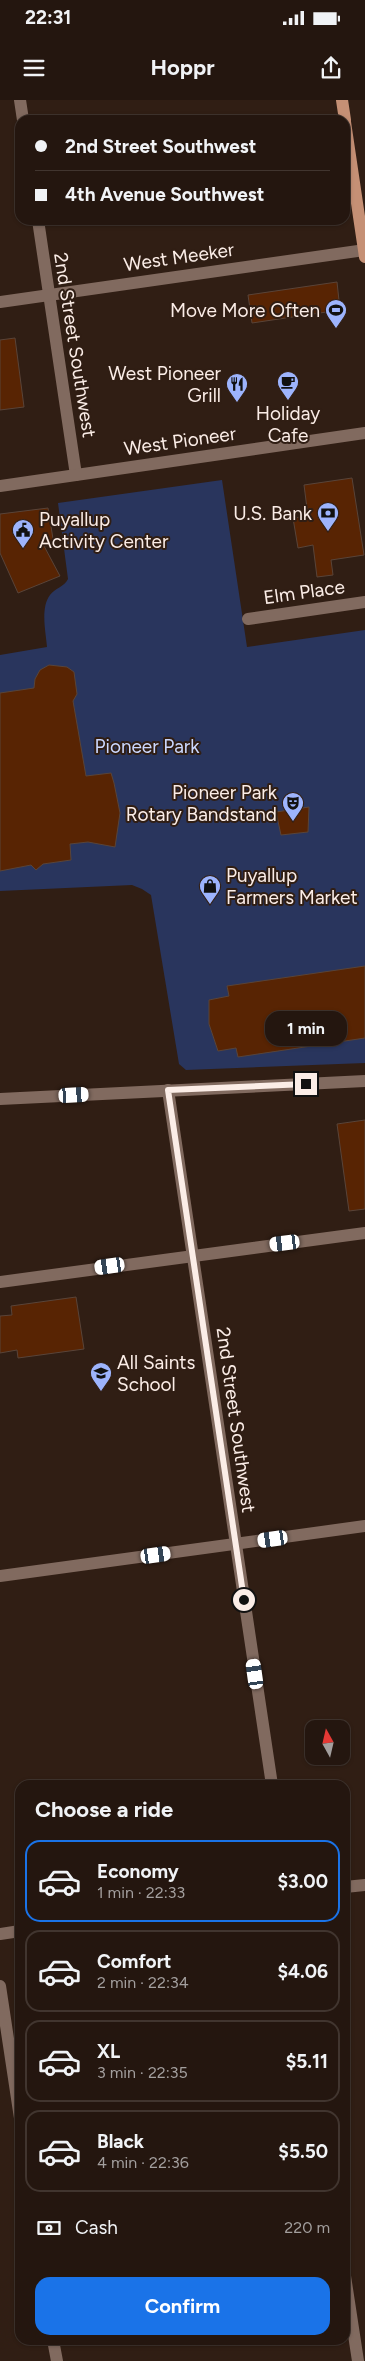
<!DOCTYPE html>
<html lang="en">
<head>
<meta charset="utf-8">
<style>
  :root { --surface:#24160f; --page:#30231d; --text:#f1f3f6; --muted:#a39f9e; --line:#41352f; --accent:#1a73e8 }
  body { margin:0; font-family:Figtree,sans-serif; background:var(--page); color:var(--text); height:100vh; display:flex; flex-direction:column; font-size:19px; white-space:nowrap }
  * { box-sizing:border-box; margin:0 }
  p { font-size:16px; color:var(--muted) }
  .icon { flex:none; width:28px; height:28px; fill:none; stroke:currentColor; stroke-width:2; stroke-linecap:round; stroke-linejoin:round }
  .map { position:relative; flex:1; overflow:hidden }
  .details { position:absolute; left:15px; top:1680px; width:335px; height:565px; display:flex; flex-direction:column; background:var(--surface); border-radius:15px; box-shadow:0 1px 4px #0004,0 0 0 1px var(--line) }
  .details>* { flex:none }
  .banner { position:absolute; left:15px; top:15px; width:335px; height:110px; border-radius:15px; box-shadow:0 1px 4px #0004,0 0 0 1px var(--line); display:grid; align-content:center; height:110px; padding:0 20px; background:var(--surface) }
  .needle { width:32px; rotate:352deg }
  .fabs { position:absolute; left:305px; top:1620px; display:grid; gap:10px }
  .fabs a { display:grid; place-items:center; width:45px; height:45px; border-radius:10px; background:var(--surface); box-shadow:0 1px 4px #0004,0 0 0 1px var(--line); font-size:25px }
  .end { position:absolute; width:22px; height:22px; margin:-11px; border:6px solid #fbede7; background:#111; box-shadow:0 0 0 2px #111 }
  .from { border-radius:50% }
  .bubble { position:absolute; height:35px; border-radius:15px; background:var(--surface); box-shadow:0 1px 4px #0004,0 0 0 1px var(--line); font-size:16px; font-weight:700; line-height:35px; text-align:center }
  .car { position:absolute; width:15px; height:30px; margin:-15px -8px; border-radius:6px; box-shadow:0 0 4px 1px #0007; background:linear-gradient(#fff 24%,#345 0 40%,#fff 0 76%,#345 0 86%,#fff 0) }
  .banner b { display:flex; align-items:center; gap:18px; height:48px; font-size:19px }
  .banner b+b { border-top:1px solid var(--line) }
  .banner i { width:12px; height:12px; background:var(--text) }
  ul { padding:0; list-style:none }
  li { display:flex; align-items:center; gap:15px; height:82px; margin:0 10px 8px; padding:0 10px; border:2px solid var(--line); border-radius:15px }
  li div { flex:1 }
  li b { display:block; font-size:19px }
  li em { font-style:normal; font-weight:700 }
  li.selected { border-color:var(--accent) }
  li>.icon { width:45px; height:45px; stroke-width:1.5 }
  h2 { padding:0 20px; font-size:22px; line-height:60px }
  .pay { display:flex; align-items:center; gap:12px; height:55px; padding:0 20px; font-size:19px }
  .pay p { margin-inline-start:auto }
  .cta { display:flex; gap:10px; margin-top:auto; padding:10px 20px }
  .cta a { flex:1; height:58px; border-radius:15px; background:var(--accent); color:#fff; font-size:20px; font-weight:700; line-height:58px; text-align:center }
  .status { display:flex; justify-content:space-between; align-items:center; height:35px; padding:0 25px; background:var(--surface); direction:ltr }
  .status svg { height:14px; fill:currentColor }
  header { display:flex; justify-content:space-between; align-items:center; height:65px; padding:0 20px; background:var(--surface); font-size:22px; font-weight:700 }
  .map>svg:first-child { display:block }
  .green { fill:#29355d }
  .building { fill:#582403; stroke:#594439 }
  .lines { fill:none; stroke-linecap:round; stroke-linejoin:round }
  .street { stroke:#816a5f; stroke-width:12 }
  .secondary { stroke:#816a5f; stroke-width:12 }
  .primary { stroke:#c59075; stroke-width:12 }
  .route { stroke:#fbede7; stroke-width:6 }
  .labels { text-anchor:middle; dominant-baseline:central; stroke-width:4; stroke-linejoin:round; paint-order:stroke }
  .street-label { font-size:19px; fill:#fbede7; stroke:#301e14 }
  .poi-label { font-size:19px; fill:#fbede7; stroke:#301e14; text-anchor:end }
  .park-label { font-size:19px; fill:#cbd8ff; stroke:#301e14 }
</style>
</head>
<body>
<div class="status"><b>22:31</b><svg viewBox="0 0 49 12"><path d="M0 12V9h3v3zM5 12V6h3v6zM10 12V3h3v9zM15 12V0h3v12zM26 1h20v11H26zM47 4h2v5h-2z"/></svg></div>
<header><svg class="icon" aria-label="menu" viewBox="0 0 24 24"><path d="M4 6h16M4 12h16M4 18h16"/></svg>Hoppr<svg class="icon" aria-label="share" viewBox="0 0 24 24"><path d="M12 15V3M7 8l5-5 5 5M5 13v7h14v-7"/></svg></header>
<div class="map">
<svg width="365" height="2261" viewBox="0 0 365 2261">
  <rect width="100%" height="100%" fill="#301e14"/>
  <path class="green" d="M222 380 247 547 365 530V963L186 970 179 964 151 795 142 789 132 785 0 791V555L47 547C46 533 40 508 50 495 55 488 64 487 68 479L58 403Z"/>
  <g class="building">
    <path d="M337 182 340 210 252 223 248 195Z"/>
    <path d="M15 238 24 307 0 310V240Z"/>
    <path d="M352 378 364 455 331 460 333 475 317 477 313 445 298 448 293 418 308 416 304 385Z"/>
    <path d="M48 408 54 445 44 446 60 476 18 493 0 453V414Z"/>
    <path d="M49 565 67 567 74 572 77 594 73 601 86 676 111 673 114 683 120 713 115 747 88 742 70 744 71 760 43 764 36 770 31 765 0 771V593L34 588 35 579 40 570Z"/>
    <path d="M309 707 308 732 281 735 276 712Z"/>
    <path d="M365 866V938L238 957 236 948 218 951 209 924V900L229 896 227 886Z"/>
    <path d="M365 1020V1109L349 1111 337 1024Z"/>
    <path d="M76 1197 84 1249 18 1258 17 1250 0 1253V1216L12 1215 11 1206Z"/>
  </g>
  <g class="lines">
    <g class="street">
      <path d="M20 0 23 20"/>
      <path d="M38 120 76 375"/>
      <path d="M0 202 365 150"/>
      <path d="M248 519 365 502"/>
      <path d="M168 990 272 1685"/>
      <path d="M0 999 365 981"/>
      <path d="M0 1182 365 1133"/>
      <path d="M0 1476 365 1426"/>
      <path d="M0 1886 20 2018"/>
      <path d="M345 2176 358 2261"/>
      <path d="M53 2240 57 2261"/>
    </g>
    <g class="secondary">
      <path d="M0 386 365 333"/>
      <path d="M345 1787 365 1785"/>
      <path d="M0 1834 20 1831"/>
    </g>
    <g class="primary">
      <path d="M342 0 345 20"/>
      <path d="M345 22 365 157"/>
    </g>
  </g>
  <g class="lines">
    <path class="route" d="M244 1500 168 990 306 984"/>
  </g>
  <defs>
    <g id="stadium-pin" transform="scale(1.125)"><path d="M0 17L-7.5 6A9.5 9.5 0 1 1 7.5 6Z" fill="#9db4fd" stroke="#301e14"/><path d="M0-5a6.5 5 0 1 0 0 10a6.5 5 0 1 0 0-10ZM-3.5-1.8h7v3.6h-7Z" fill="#111"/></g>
    <g id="cafe-pin" transform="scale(1.125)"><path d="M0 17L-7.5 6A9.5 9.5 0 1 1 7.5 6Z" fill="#9db4fd" stroke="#301e14"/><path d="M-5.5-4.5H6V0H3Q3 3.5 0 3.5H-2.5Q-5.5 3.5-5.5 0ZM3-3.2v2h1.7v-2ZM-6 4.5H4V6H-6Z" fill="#111"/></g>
    <g id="restaurant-pin" transform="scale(1.125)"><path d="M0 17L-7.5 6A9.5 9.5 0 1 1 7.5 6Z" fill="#9db4fd" stroke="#301e14"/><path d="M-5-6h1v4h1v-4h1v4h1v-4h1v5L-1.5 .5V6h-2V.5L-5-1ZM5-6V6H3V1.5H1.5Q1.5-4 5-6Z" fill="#111"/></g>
    <g id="bank-pin" transform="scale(1.125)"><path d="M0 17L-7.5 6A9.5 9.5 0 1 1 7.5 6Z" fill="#9db4fd" stroke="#301e14"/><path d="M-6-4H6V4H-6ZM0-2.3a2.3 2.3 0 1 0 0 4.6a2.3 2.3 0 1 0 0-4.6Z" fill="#111"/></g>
    <g id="civic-pin" transform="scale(1.125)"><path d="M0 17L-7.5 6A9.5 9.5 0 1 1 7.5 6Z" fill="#9db4fd" stroke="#301e14"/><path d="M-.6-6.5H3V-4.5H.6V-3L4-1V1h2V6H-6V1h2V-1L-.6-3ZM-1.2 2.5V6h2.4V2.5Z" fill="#111"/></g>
    <g id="theatre-pin" transform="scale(1.125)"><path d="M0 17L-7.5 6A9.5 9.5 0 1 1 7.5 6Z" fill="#9db4fd" stroke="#301e14"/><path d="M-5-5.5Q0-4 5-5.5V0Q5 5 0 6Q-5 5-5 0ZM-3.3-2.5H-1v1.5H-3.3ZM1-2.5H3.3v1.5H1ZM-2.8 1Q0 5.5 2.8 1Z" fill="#111"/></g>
    <g id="shop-pin" transform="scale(1.125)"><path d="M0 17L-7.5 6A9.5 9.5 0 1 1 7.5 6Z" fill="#9db4fd" stroke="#301e14"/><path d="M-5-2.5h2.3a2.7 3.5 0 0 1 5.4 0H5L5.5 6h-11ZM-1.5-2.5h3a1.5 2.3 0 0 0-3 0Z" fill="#111"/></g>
    <g id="school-pin" transform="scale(1.125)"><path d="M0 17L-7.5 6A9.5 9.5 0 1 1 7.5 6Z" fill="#9db4fd" stroke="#301e14"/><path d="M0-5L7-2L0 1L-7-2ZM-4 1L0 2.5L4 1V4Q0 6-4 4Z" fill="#111"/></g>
  </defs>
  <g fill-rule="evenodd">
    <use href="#stadium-pin" x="336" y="210"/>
    <use href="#cafe-pin" x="288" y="282"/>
    <use href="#restaurant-pin" x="237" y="284"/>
    <use href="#bank-pin" x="328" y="413"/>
    <use href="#civic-pin" x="23" y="430"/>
    <use href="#theatre-pin" x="293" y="703"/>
    <use href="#shop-pin" x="210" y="786"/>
    <use href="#school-pin" x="101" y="1273"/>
  </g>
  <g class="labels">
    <g class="street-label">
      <text transform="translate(179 157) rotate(-8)">West Meeker</text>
      <text transform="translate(75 245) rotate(81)">2nd Street Southwest</text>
      <text transform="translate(180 341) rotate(-8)">West Pioneer</text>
      <text transform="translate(304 492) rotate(-8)">Elm Place</text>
      <text transform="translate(236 1320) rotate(82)">2nd Street Southwest</text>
    </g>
    <g class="poi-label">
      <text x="320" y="210">Move More Often</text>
      <text x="221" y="273">West Pioneer<tspan x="221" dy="22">Grill</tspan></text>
      <text x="288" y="313" text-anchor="middle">Holiday<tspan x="288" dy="22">Cafe</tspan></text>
      <text x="312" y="413">U.S. Bank</text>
      <text x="39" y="419" text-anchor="start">Puyallup<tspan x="39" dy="22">Activity Center</tspan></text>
      <text x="277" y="692">Pioneer Park<tspan x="277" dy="22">Rotary Bandstand</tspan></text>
      <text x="226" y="775" text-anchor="start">Puyallup<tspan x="226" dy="22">Farmers Market</tspan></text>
      <text x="117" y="1262" text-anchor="start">All Saints<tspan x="117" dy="22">School</tspan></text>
    </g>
    <g class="park-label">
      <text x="147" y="646">Pioneer Park</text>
    </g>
  </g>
</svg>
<div class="fabs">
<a><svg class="needle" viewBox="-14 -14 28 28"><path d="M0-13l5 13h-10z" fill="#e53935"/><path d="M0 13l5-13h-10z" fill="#a39f9e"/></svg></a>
</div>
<i class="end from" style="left:244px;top:1500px"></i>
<i class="end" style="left:306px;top:984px"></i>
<div class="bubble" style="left:265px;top:911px;width:82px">1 min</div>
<i class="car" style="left:74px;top:995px;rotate:87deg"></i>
<i class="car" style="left:285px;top:1143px;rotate:263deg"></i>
<i class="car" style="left:110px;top:1166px;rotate:262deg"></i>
<i class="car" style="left:273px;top:1439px;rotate:262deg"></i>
<i class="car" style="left:156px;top:1455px;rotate:82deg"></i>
<i class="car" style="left:255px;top:1574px;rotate:352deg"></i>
<div class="banner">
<b><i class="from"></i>2nd Street Southwest</b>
<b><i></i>4th Avenue Southwest</b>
</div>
<section class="details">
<h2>Choose a ride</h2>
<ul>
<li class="selected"><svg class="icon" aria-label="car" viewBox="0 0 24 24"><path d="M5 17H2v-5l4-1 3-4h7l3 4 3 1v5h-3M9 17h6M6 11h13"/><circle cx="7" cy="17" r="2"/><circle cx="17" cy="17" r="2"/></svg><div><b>Economy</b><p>1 min · 22:33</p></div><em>$3.00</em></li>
<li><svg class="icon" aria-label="car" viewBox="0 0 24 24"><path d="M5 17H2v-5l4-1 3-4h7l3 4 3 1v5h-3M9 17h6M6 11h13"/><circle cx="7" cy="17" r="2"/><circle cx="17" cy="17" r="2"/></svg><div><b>Comfort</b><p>2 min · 22:34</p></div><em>$4.06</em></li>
<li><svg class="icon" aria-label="car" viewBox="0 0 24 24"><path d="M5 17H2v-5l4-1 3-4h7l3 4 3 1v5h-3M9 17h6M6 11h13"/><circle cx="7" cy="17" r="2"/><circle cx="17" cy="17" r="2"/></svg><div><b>XL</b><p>3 min · 22:35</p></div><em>$5.11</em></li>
<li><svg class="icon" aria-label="car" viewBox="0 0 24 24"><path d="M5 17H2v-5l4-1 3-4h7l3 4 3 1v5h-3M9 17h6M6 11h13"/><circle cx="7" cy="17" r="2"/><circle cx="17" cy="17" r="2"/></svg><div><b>Black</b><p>4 min · 22:36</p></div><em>$5.50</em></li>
</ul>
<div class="pay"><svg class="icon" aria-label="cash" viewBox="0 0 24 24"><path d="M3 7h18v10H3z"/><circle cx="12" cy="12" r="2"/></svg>Cash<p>220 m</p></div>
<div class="cta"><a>Confirm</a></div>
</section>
</div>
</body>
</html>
